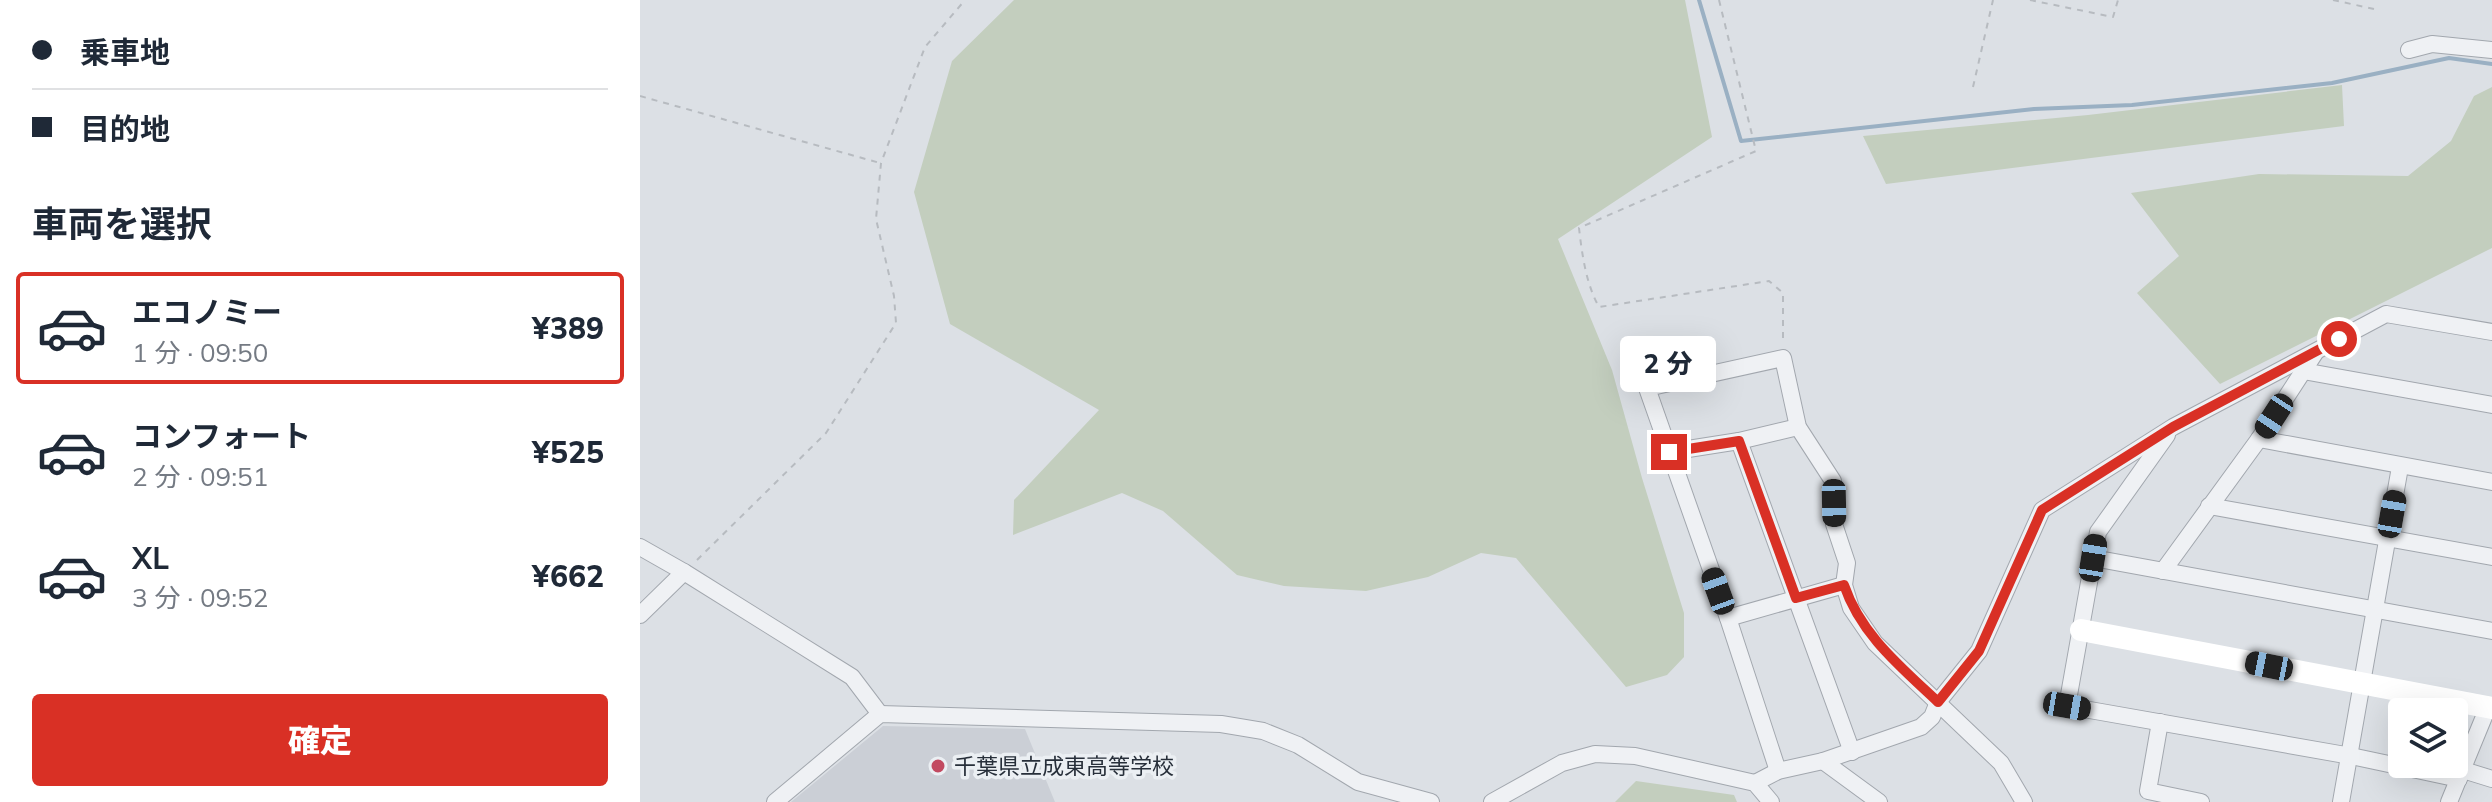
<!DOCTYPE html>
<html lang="ja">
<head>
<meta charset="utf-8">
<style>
  :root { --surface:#fff; --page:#f6f6f7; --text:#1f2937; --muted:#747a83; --line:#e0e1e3; --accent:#d93025 }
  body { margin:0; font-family:Mulish,"Noto Sans JP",sans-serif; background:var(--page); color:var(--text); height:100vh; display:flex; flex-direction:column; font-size:30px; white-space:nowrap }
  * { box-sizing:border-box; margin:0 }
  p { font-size:26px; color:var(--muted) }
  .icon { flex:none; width:44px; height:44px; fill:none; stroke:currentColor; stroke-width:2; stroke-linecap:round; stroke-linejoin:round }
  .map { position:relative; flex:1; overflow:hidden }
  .side { display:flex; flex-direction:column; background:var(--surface); width:640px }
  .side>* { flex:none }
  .banner { display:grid; align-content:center; height:176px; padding:0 32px; background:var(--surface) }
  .buttons { position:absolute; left:1748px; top:698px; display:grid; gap:16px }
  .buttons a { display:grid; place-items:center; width:80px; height:80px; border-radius:8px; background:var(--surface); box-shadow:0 8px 32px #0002; font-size:40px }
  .end { position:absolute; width:36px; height:36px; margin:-18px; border:10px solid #d93025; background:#fff; box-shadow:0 0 0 4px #fff }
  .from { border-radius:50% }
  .bubble { position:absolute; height:56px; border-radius:8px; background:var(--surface); box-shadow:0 8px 32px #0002; font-size:26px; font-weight:800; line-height:56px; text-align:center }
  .car { position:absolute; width:24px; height:48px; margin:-24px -12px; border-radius:10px; box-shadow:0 0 6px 2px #0007; background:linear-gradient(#222 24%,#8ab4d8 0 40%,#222 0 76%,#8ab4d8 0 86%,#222 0) }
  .banner b { display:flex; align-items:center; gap:28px; height:76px; font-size:30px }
  .banner b+b { border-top:2px solid var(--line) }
  .banner i { width:20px; height:20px; background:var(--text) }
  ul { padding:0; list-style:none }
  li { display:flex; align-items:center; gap:24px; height:112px; margin:0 16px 12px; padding:0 16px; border:4px solid transparent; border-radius:8px }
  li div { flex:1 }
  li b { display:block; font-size:30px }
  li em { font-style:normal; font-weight:800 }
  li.on { border-color:var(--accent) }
  li>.icon { width:72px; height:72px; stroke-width:1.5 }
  h2 { padding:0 32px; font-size:36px; line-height:96px }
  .primary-button { display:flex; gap:16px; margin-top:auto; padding:16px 32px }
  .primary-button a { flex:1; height:92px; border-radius:8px; background:var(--accent); color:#fff; font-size:32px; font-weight:800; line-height:92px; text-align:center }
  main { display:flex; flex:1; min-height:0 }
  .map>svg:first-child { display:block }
  .built { fill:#cbcfd6 }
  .green { fill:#c3cebe }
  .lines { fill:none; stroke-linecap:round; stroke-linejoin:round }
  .stream { stroke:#9ab0c3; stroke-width:4 }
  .street-casing { stroke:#a2a7ae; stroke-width:18 }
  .path { stroke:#b7bbc0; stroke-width:2; stroke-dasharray:6 6; stroke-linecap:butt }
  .street { stroke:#eff1f4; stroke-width:16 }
  .secondary { stroke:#fff; stroke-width:22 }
  .route { stroke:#d93025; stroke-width:10 }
  .poi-dot { fill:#c24a61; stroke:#ebeff3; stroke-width:3 }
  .labels { text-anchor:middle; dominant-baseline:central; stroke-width:7; stroke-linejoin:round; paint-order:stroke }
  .poi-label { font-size:22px; fill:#272f3a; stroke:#ebeff3; text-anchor:start }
</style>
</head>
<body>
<main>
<section class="side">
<div class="banner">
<b><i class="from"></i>乗車地</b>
<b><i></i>目的地</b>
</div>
<h2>車両を選択</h2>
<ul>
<li class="on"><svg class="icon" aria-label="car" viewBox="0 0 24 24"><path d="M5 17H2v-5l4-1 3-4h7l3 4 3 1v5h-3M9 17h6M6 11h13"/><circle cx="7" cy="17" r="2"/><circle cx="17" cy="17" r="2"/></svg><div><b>エコノミー</b><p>1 分 · 09:50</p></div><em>¥389</em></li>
<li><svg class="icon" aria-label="car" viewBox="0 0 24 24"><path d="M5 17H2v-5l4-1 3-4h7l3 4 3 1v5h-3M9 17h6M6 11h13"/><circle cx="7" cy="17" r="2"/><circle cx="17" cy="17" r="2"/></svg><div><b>コンフォート</b><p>2 分 · 09:51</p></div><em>¥525</em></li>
<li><svg class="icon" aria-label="car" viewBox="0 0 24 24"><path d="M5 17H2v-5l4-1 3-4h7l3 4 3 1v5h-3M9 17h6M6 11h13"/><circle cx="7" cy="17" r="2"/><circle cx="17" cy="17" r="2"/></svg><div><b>XL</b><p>3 分 · 09:52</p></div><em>¥662</em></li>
</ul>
<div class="primary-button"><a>確定</a></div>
</section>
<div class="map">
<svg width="1852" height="802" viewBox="0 0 1852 802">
  <rect width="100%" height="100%" fill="#dce0e5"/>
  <path class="built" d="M243 726 385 729 415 802H151Z"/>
  <g class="green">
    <path d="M374 0H1045L1072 137 918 239 972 370 1002 478 1044 613V657L1027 675 986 687 876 558 841 553 788 577 726 591 644 586 597 575 523 511 482 493 373 535 374 500 459 410 310 324 274 192 312 61Z"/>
    <path d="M1702 85 1704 126 1246 184 1223 136 1448 115Z"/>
    <path d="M1852 87V248L1580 384 1497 293 1539 256 1491 193 1619 174 1768 176 1811 141 1834 96Z"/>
    <path d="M996 781 1094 795 1097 802H975Z"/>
  </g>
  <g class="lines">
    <path class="stream" d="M1059 0 1101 141 1394 109 1492 105 1692 83 1809 58 1852 64"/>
    <g class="street-casing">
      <g id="street">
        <path d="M1769 50 1792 44 1852 50"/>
        <path d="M1663 371 1852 405"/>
        <path d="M1527 435 1458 532 1427 706 1711 756 1819 779"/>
        <path d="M1619 439 1852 482"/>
        <path d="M1099 441 1212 752"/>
        <path d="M1029 452 1099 441 1158 427"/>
        <path d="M1569 506 1852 557"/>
        <path d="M0 547 44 572 212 677 240 714"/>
        <path d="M1453 558 1852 631"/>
        <path d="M1523 571 1619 439 1675 353"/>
        <path d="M0 615 44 572"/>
        <path d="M1088 618 1204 585"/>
        <path d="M1520 722 1508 791 1561 802"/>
        <path d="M1183 761 1239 802"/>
        <path d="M1823 770 1852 779"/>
        <path d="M1138 771 1088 618 1007 388 1143 358 1158 427 1193 481 1194 524 1207 563 1204 585 1211 608 1235 643 1361 763 1384 802"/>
        <path d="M1115 783 1138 771 1183 761 1281 727 1292 717 1298 702 1339 651 1402 510 1533 427 1746 314 1852 332"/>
        <path d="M135 802 240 714 581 724 623 731 658 745 718 782 791 802"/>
        <path d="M852 802 922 763 955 754 995 756 1115 783 1131 802"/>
        <path d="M1701 802 1760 467"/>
        <path d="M1809 802 1848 707"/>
      </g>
    </g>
    <g class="path">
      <path d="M1079 0 1116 151 939 228C942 254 946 284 959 307L1129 281 1143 293V342"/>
      <path d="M1390 0 1473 17 1478 0"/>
      <path d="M1693 0 1734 9"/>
      <path d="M1333 87 1353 0"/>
      <path d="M0 96 240 163"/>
      <path d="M57 560 186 433 256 323 254 296 236 219 241 163 285 47 325 0"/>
    </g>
    <use href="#street" class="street"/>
    <path class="secondary" d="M1441 630 1852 708"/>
  </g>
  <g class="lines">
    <path class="route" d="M1029 452 1099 441 1156 598 1204 585C1221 635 1261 667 1298 702L1339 651 1402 510 1533 427 1699 339"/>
  </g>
  <circle class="poi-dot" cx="298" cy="766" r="8"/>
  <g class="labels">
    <g class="poi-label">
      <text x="314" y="766">千葉県立成東高等学校</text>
    </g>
  </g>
</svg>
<div class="buttons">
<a><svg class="icon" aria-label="layers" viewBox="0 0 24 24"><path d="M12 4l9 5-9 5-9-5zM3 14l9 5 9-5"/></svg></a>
</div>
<i class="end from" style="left:1699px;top:339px"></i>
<i class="end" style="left:1029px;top:452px"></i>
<div class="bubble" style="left:980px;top:336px;width:96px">2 分</div>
<i class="car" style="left:1634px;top:416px;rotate:213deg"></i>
<i class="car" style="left:1194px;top:503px;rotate:179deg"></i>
<i class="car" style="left:1752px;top:514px;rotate:10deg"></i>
<i class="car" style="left:1453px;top:558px;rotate:9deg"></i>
<i class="car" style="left:1078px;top:591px;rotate:340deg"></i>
<i class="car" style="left:1629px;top:666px;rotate:281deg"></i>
<i class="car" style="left:1427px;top:706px;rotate:100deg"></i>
</div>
</main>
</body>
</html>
